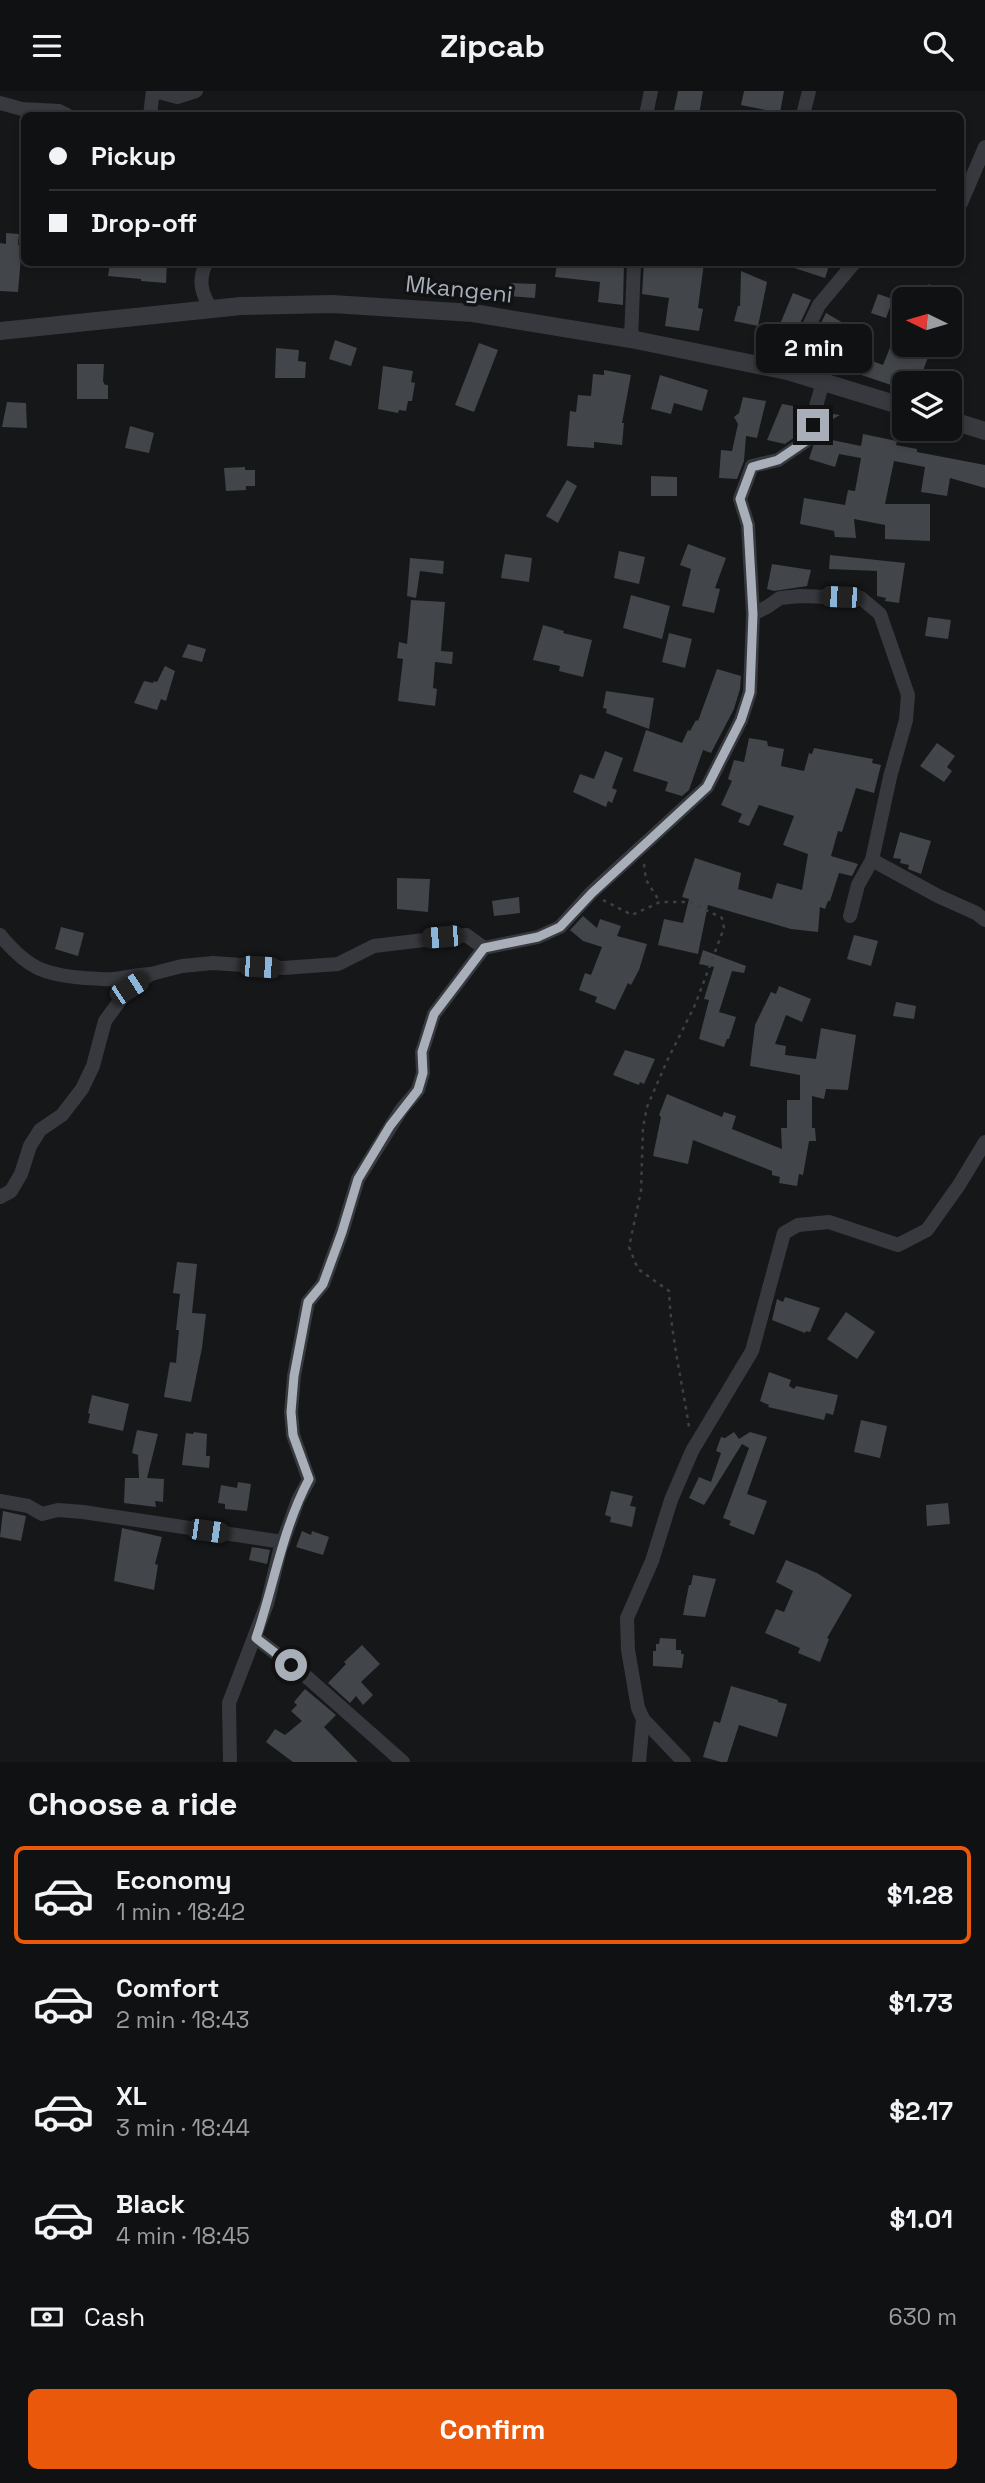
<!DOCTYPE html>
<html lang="en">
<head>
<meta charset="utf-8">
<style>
  :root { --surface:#101113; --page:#191a1c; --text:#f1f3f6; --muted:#9c9da0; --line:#303133; --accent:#ea580c }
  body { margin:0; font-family:"Space Grotesk",sans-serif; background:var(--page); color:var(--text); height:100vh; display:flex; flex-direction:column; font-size:26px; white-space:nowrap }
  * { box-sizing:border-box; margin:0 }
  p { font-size:23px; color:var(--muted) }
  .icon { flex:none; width:38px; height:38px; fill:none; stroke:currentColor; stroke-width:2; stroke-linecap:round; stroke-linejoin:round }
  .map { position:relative; height:1671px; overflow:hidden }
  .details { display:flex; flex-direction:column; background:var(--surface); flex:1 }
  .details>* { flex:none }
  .banner { position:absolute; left:21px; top:21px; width:943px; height:154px; border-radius:10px; box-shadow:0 4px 10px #0003,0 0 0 2px var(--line); display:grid; align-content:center; height:154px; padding:0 28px; background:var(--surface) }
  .needle { width:46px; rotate:275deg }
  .fabs { position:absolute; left:892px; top:196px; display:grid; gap:14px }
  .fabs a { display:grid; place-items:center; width:70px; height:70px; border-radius:10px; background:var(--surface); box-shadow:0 4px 10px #0003,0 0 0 2px var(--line); font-size:35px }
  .end { position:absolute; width:32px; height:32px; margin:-16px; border:9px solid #a8afb9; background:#111; box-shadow:0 0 0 4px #111 }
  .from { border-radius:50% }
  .bubble { position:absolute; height:49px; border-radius:10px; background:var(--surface); box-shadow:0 4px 10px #0003,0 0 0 2px var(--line); font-size:23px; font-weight:700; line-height:49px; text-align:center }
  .car { position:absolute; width:21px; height:42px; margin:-21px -10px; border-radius:9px; box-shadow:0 0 5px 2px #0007; background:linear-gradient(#222 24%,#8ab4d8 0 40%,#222 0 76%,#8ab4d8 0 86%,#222 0) }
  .banner b { display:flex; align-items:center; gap:24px; height:66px; font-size:26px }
  .banner b+b { border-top:2px solid var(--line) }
  .banner i { width:18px; height:18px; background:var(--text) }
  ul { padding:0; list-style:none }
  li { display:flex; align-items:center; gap:21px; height:98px; margin:0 14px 10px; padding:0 14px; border:4px solid transparent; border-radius:10px }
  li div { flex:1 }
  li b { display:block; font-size:26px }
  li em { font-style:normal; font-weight:700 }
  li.active { border-color:var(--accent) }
  li>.icon { width:63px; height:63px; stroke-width:1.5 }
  h2 { padding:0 28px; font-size:32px; line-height:84px }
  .pay { display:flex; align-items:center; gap:18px; height:77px; padding:0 28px; font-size:26px }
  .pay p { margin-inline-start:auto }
  .action { display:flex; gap:14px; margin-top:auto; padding:14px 28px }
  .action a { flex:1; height:80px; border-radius:10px; background:var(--accent); color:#fff; font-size:28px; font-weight:700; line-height:80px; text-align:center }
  header { display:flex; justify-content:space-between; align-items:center; height:91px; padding:0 28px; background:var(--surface); font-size:32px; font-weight:700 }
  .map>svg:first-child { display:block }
  .building { fill:#424549 }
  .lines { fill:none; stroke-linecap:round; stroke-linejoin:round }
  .path { stroke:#3d4045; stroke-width:2.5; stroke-dasharray:3.5 5; stroke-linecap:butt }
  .minor { stroke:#37393e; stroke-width:14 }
  .tertiary { stroke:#37393e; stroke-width:18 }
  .route { stroke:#a8afb9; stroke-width:9 }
  .labels { text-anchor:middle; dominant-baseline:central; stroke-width:7; stroke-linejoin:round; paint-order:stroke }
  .street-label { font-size:23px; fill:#a8afb9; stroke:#111214 }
</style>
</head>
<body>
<header><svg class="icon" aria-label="menu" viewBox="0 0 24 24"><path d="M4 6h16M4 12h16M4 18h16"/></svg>Zipcab<svg class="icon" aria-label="search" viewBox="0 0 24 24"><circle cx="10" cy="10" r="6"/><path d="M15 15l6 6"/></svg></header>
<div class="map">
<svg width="985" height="1671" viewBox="0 0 985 1671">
  <rect width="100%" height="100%" fill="#161719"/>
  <g class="building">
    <path d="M678 0H703L699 24H673Z"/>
    <path d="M744 0H784L780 22 741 14Z"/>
    <path d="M6 142 19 143 18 154H22L18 201 0 200V152L6 153Z"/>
    <path d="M110 172H167L166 192 141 190V188L108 185Z"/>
    <path d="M557 172H624L623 214 598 211 600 191 555 186Z"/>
    <path d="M644 172H704L698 217 703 218 699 240 665 235 669 207 642 203Z"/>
    <path d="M786 172H830L825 187 785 174Z"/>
    <path d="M741 180 767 191 758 235 734 230 738 215H740Z"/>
    <path d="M509 192 536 193 535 207 508 205Z"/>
    <path d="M929 193 964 208H923Z"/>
    <path d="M793 202 811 209 793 247 778 238Z"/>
    <path d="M878 203 893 208 886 227 871 222Z"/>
    <path d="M826 222 845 233 832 255 883 274 891 254H933L918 292H905V296L891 291V294L805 265Z"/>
    <path d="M335 249 357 257 351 275 329 268Z"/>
    <path d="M479 252 498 259 474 321 455 314Z"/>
    <path d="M276 257 299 259 298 270 306 271 305 287H275Z"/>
    <path d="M77 273H104L103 290 105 294H108V308H77Z"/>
    <path d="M383 275 413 280 411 291 415 292 412 310H408L406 320 399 319 398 322 378 318Z"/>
    <path d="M604 279 631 284 622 332H624L622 354 594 351V357L567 355 570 320 576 321 578 304 591 305 593 283 604 284Z"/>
    <path d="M660 284 708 299 702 320 674 312 671 323 651 318Z"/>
    <path d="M743 306 766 310 757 347 746 345 744 370 737 388 719 387 721 359 732 360 738 333 734 326 739 322Z"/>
    <path d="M7 311 26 312 27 337 2 336Z"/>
    <path d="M782 313 805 317 798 344 785 353 767 349Z"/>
    <path d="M825 317 833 319 832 323 840 324 831 329 827 348 861 355 863 343 897 350 896 354 917 358V361L985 374V397L950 387 947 405 921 401 925 376 894 370 885 413H930V450L885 448V434L854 428 856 447 835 446 834 440 800 433 804 407 845 414 848 399 855 400 861 367 839 363 835 376 809 368Z"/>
    <path d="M130 335 154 342 149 362 125 357Z"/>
    <path d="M245 376V379H255V395H246V399L226 400 224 377Z"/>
    <path d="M651 385 677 386V405H651Z"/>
    <path d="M567 389 577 395 558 432 546 425Z"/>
    <path d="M688 453 726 467 715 497 720 498 714 522 682 515 691 478 680 474Z"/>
    <path d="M619 460 645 466 639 493 614 487Z"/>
    <path d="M505 463 532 467 529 491 501 487Z"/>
    <path d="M830 464 905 472 899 512 885 510 886 507 877 505V480L829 478Z"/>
    <path d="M410 467 444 470 443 483 420 480 416 507 407 505Z"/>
    <path d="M772 473 811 479 807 495 774 500 767 498Z"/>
    <path d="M631 504 670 515 662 548 623 537Z"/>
    <path d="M411 509 445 511 441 560 453 561 452 573 435 571 433 597 437 598 435 615 398 610 403 568 397 567 399 551 407 553Z"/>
    <path d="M928 526 951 529 948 548 925 545Z"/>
    <path d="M543 534 564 540 563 542 592 549 583 586 559 580 560 575 533 569Z"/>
    <path d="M669 542 692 548 685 577 662 571Z"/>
    <path d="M188 553 206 558 202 571 182 566Z"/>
    <path d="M165 575 175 580 166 610 161 608 157 619 134 612 144 590 153 592 154 590 157 591Z"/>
    <path d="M717 578 741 585 740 598 734 618 711 662 703 659 689 699 682 705 665 700 668 691 633 680 646 639 682 652 688 639 690 640 696 629 698 630Z"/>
    <path d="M606 600 654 607 649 638 606 622 607 618 603 617Z"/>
    <path d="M749 647 767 650 768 655 784 658 781 675 804 680 809 662 812 663 814 657 873 668 872 672 881 674 874 702 856 697 842 741 838 740 831 765 858 773 852 785 839 782 830 810H828L825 818 820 816 818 841 791 838 708 814 698 863 658 854 664 828 683 832 689 808 682 806 695 767 741 782 738 798 772 808 777 792 802 799 808 763 783 754 794 725 759 714 749 735 738 731 742 723 721 714 732 690 728 688 734 669 744 671Z"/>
    <path d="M937 652 955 665 947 676 952 680 944 691 920 675Z"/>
    <path d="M605 660 623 667 612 697 617 699 612 712 608 710 606 716 573 701 580 683 594 688Z"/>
    <path d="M900 741 931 750 921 783 908 778 909 774 900 772 901 768 893 767Z"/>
    <path d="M397 787 430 788 428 821 397 818Z"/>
    <path d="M519 806 520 822 494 825 492 810Z"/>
    <path d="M583 825 597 837 600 828 621 835 617 845 647 853 639 879 631 894 628 892 615 919 595 911 597 906 579 899 585 882 591 884 602 856 583 850 570 839Z"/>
    <path d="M61 836 84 842 78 865 55 858Z"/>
    <path d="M854 844 878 850 871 875 847 868Z"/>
    <path d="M703 859 746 875 744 882 732 880 719 921 736 926 729 948H727L724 956 699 948 709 909 704 908 714 876 699 873Z"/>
    <path d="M779 895 811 908 802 931 786 924 775 953 786 955 785 964 816 968 821 937 856 944 848 999 826 998 824 1008 812 1005V1037H815L816 1050H809L803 1084 799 1083 797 1095 779 1092 780 1086 772 1084V1080L693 1049 688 1073 653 1065 661 1026 659 1024 667 1003 722 1026 724 1021 736 1025 732 1038 782 1058 781 1037H787V1009H800V984L750 975 755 934 771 901 776 903Z"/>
    <path d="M896 911 916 915 914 928 893 925Z"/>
    <path d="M625 959 655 968 644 993 640 991 639 994 613 984Z"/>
    <path d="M177 1171 197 1173 192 1222 206 1223 202 1257 191 1311 164 1306 170 1271 176 1272 179 1239H176L180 1203 173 1202Z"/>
    <path d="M785 1206 820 1217 810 1241 806 1240 805 1242 772 1229 777 1208 783 1211Z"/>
    <path d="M846 1221 875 1241 857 1268 827 1248Z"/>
    <path d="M769 1281 791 1289 789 1295 794 1298 796 1295 838 1304 833 1324 826 1322 824 1329 768 1316 769 1314 760 1310Z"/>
    <path d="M92 1304 129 1313 123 1340 88 1332 90 1323 88 1322Z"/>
    <path d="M861 1329 887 1335 880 1367 854 1361Z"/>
    <path d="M137 1339 158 1343 147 1387 164 1388 163 1411 155 1410 156 1416 124 1412 125 1387H139L138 1364 132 1362Z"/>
    <path d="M194 1341 207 1343 206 1365H210L209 1377 182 1374 186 1342 193 1343Z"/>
    <path d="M734 1341 739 1348 750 1341 767 1346 747 1403 767 1410 754 1444 729 1434 731 1430 723 1427 749 1357 742 1353 704 1414 689 1407 699 1386 711 1391 721 1362 716 1360 721 1346 725 1347Z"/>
    <path d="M238 1391 251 1393 247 1420 225 1418V1413L218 1412 221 1394 237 1397Z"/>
    <path d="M611 1400 633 1405 630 1415 636 1416 632 1436 610 1431 611 1426 605 1424Z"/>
    <path d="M948 1412 950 1433 927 1435 926 1414Z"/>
    <path d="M3 1420 26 1425 21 1450 0 1446Z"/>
    <path d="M122 1437 162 1446 155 1473 158 1474 154 1499 114 1490Z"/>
    <path d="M302 1440 311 1444 312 1440 329 1446 323 1464 296 1456Z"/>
    <path d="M252 1456 270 1459 267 1473 249 1469Z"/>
    <path d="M786 1469 817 1482 852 1504 827 1547 829 1548 820 1571 798 1562 800 1557 765 1542 776 1518 784 1521 793 1500 776 1491Z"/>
    <path d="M693 1484 716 1488 705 1526 683 1524 689 1494H691Z"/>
    <path d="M660 1547 676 1548V1559H681V1563H684L682 1577 653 1575V1560H656V1553H659Z"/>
    <path d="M362 1554 380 1573 361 1591 373 1604 363 1614 356 1605 350 1612 328 1592 346 1573 344 1571Z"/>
    <path d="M731 1595 778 1609V1611L787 1613 777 1646 739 1634 727 1671H721L703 1666 714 1630 720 1632Z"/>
    <path d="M305 1598 336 1624 324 1636 358 1671H293L266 1651 275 1638 285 1644 302 1630 291 1620 297 1614 294 1611Z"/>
  </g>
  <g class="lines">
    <g class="path">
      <path d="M644 773 646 789 660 811"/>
      <path d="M603 809 632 824 660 811H690L722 827 724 837 695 914 667 970 647 1016 643 1036 641 1100 629 1156 638 1178 669 1200C671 1246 682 1290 689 1336"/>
    </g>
    <g class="minor">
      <path d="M155 0 177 6 196 0"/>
      <path d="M0 12 22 18 59 20 67 24"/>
      <path d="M150 24 153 0"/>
      <path d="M646 24 651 0"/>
      <path d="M803 24 809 0"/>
      <path d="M961 112 985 56"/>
      <path d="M206 172C198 190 201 201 211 218"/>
      <path d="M631 248 634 172"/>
      <path d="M787 280 819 214 854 172"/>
      <path d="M753 523 767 516 780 507 800 505 861 507 880 523 908 604 906 629 890 686 872 769 858 794 850 825"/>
      <path d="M872 769 938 805 976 822 985 829"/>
      <path d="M0 844C27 877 44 884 85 887 94 887 104 889 113 888 126 887 138 883 151 883"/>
      <path d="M0 1106 11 1100 21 1083 30 1055 40 1039 62 1024 82 998 93 975 105 930 129 897 151 883 182 875 213 872 283 877 338 873 374 855 466 844 484 857"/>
      <path d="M0 1410 28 1415 42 1423 58 1419 83 1421 283 1451"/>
      <path d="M256 1547 308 1587 403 1671"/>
      <path d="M643 1628 684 1671"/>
      <path d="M230 1671 229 1612 267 1513 280 1459 298 1409 309 1389 293 1344 291 1321 294 1285 308 1211 323 1193 342 1141 358 1088 401 1019 418 999 423 982 422 961 434 923 484 857 538 846 560 836 591 802 707 696 741 629 750 601 753 523 748 434 740 408 752 375 778 369 806 350 823 291"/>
      <path d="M639 1671 643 1628 638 1617 628 1559 627 1527 652 1470 671 1409 692 1360 752 1260 784 1142 798 1134 829 1131 898 1154 927 1139 959 1094 985 1051"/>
    </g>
    <g class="tertiary">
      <path d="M0 240 241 215 332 213 473 222 631 248 787 280 905 316"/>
      <path d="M950 329 985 340"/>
    </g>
  </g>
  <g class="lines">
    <path class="route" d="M291 1574 256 1547C274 1494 282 1439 309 1388L293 1344 291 1321 294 1285 308 1211 323 1193 342 1141 358 1088 390 1035 418 999 423 982 422 961 434 923 484 857 538 846 560 836 592 802 707 696 741 629 750 601 753 523 748 434 740 408 752 376 778 369 806 350 813 334"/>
  </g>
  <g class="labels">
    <g class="street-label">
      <text transform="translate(459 198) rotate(6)">Mkangeni</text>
    </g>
  </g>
</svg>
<div class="fabs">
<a><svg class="needle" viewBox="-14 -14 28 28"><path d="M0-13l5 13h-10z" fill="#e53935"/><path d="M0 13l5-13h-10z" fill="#9c9da0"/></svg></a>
<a><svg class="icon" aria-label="layers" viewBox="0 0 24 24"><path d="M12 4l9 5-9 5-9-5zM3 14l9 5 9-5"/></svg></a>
</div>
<i class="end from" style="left:291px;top:1574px"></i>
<i class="end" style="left:813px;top:334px"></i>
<div class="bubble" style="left:756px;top:233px;width:116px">2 min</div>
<i class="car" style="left:841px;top:506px;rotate:272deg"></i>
<i class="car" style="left:442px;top:846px;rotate:265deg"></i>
<i class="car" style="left:260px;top:876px;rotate:94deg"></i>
<i class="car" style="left:129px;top:897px;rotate:57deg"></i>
<i class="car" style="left:208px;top:1440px;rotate:98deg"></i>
<div class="banner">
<b><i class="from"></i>Pickup</b>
<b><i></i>Drop-off</b>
</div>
</div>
<section class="details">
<h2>Choose a ride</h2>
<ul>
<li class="active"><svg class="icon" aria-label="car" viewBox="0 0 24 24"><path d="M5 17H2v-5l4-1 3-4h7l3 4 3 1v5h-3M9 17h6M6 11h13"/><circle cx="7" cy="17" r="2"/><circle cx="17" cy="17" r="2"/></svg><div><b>Economy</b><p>1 min · 18:42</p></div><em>$1.28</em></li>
<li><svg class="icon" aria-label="car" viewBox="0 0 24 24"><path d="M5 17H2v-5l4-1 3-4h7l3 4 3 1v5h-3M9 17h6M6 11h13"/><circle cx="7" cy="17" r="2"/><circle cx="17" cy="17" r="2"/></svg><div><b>Comfort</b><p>2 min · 18:43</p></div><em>$1.73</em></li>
<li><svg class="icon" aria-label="car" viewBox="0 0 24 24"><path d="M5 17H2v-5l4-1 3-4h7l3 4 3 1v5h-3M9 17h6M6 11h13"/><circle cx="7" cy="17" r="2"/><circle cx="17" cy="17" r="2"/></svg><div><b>XL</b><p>3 min · 18:44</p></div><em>$2.17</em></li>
<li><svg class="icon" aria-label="car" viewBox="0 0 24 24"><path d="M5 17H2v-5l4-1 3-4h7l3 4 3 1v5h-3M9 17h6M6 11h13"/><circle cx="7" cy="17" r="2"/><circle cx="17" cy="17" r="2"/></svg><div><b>Black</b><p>4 min · 18:45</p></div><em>$1.01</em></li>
</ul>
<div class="pay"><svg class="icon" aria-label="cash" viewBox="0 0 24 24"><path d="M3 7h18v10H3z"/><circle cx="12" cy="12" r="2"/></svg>Cash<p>630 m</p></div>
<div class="action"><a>Confirm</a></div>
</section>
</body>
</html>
